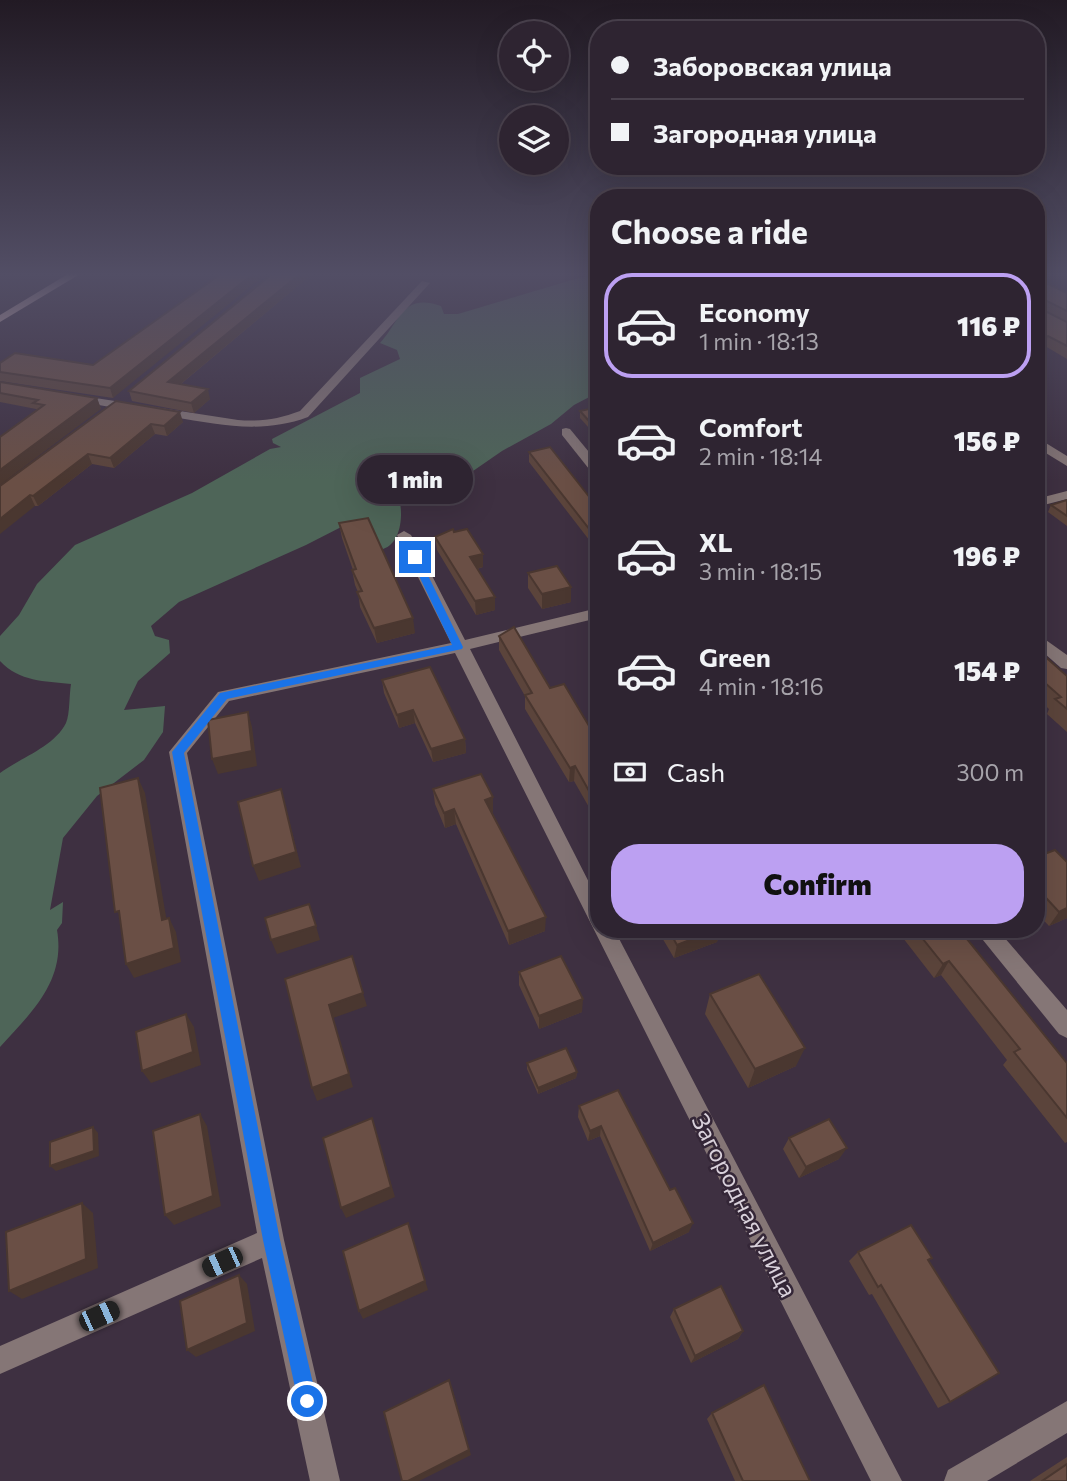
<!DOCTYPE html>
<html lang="en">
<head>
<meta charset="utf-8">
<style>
  :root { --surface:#2e2431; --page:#3a303d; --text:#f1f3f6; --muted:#a7a4ab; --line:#49414d; --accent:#bca0f2 }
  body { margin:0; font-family:Commissioner,sans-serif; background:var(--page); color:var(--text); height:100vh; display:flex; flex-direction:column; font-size:26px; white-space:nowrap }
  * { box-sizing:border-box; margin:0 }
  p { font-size:23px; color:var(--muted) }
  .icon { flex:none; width:38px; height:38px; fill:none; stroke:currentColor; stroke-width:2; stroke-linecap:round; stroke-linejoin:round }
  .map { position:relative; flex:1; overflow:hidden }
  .details { position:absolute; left:590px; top:189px; width:455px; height:749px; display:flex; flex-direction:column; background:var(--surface); border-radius:28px; box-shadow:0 7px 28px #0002,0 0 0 2px var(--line) }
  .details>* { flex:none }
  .guide { position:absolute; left:590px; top:21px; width:455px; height:154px; border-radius:28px; box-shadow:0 7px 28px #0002,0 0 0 2px var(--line); display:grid; align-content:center; height:154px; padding:0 21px; background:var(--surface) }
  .controls { position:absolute; left:499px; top:21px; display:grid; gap:14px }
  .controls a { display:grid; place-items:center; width:70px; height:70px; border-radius:50%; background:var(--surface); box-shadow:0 7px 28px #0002,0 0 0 2px var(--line); font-size:35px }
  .end { position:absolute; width:32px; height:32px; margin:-16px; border:9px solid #1a73e8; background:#fff; box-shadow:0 0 0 4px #fff }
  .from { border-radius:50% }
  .bubble { position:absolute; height:49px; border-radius:24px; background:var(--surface); box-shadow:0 7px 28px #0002,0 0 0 2px var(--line); font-size:23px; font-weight:800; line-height:49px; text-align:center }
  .car { position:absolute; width:21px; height:42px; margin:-21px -10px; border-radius:9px; box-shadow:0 0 5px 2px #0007; background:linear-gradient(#222 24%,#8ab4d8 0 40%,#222 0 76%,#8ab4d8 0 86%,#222 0) }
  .guide b { display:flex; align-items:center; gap:24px; height:66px; font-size:26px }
  .guide b+b { border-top:2px solid var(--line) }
  .guide i { width:18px; height:18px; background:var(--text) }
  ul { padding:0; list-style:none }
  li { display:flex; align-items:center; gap:21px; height:105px; margin:0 14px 10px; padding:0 7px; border:4px solid transparent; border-radius:28px }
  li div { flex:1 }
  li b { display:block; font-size:26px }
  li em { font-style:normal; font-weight:800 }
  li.active { border-color:var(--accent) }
  li>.icon { width:63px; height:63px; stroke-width:1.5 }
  h2 { padding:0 21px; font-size:32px; line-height:84px }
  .pay { display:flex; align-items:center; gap:18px; height:77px; padding:0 21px; font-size:26px }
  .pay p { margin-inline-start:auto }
  .primary-button { display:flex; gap:14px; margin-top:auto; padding:14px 21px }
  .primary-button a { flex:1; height:80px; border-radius:28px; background:var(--accent); color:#111; font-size:28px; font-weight:800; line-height:80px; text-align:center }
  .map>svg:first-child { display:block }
  .green { fill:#4e6558 }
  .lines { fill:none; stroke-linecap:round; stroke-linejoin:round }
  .minor { fill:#857676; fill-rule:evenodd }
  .major { fill:#d3b5b5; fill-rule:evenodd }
  .wall { fill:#5b443b }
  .shaded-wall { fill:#4a3730 }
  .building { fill:#6a4f45; stroke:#4a3730; stroke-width:2 }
  .route { fill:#1a73e8 }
  .labels { text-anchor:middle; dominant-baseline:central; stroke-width:5; stroke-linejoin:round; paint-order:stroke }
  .near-street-label { font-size:24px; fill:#d9d1db; stroke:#342637 }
</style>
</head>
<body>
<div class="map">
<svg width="1067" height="1481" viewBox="0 0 1067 1481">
  <rect width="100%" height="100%" fill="#3e3041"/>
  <path class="green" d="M598 275 597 393 574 405 551 424 502 451 460 480 400 503C403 518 400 544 383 549L375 545 351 522 306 545 179 602 151 626 155 636 169 640 170 653 138 681 124 710 165 706 163 732 144 760 97 796 63 838 50 910 63 902 62 923 57 930C66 981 31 1013 0 1047V773C20 758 54 747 66 723 70 713 69 696 71 684 44 681 20 682 0 661V636L19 615 37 584 75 545 192 493 270 449 281 447 273 443 272 439 360 393V378L400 359 397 350 380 343C399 323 402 292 441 306L444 314H458L582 277Z"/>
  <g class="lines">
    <g class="minor">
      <path d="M422 281 430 283 308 417C262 434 221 425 173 417 141 412 108 407 76 401L70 398 76 395 238 420C260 422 279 419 300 411Z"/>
      <path d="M566 428 570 429 598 463V475L593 474 562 435V429Z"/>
      <path d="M1036 437 1067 456V466L1036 447Z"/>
      <path d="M1067 491V499L1036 507V499Z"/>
      <path d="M404 531 411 535 465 640 598 608V618L470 649 598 900V929H614L902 1481H871L455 653 229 701 187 753 284 1240 340 1481H310L262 1258 0 1374V1346L257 1233 169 752 218 692 451 643 397 535Z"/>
      <path d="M1036 633 1067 655V669L1061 668 1036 646Z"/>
      <path d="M974 929H997L1067 1010V1038L1059 1034Z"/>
      <path d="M1067 1401V1433L987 1481H944L948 1470Z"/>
    </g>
    <path class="major" d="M68 274H80L0 322V315Z"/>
  </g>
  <g class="wall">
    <path d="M221 274 113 398 0 381V363L93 365Z"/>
    <path d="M312 274 181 384 210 399 194 413 132 401 129 391Z"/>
    <path d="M1036 278 1067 293V359L1045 346 1036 348Z"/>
    <path d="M0 382 97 398 101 409 37 410 36 409 0 402Z"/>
    <path d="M116 401 183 422 167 436 155 434 114 468 92 464 38 506H35L0 486Z"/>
    <path d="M598 407V438L580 418V411Z"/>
    <path d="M529 452 598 508V557L593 550V545L529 462Z"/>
    <path d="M1067 500V526L1048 512 1051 505Z"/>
    <path d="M339 523 415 633 377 643 360 607 358 592 355 585 352 570H353L342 538Z"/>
    <path d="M435 537 483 567 477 569 495 597V610L476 615 437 550Z"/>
    <path d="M528 573 571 602 542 609 528 588Z"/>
    <path d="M499 636 550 688 598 741V823L574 781 569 782 525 709V696L499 650Z"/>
    <path d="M1036 655 1067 676V732L1047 714 1049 709 1036 697Z"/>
    <path d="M382 680 465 739 466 753 433 762 415 723 399 728 384 693Z"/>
    <path d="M433 789 493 797V812L491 813 545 931 509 945 456 824 445 828 435 804Z"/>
    <path d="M1036 853 1039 856 1067 862V918L1049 926 1036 912Z"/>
    <path d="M657 929H720L717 942 674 958Z"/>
    <path d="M896 929H959L1067 1063V1142L1065 1143 1003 1065 1007 1060 941 975 934 978Z"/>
    <path d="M519 972 582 1012 539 1029 519 985Z"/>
    <path d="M710 994 796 1066 748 1088 705 1014Z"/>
    <path d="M527 1063 577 1072 576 1078 538 1094 527 1069Z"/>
    <path d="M618 1090 670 1190 689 1232 650 1251 600 1136 588 1141 578 1117 579 1106Z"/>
    <path d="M789 1138 839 1159 799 1178 783 1149Z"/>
    <path d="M858 1252 929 1261 950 1402 938 1408 872 1294 869 1295 849 1261Z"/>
    <path d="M674 1309 743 1331 738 1339 691 1363 670 1317Z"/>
    <path d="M712 1413 810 1481H735L707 1419Z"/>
    <path d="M1067 1457V1481H1030Z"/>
  </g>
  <g class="shaded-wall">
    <path d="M253 274H266L113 398 110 388Z"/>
    <path d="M300 274H312L171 392 168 382Z"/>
    <path d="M1048 336 1045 346 1036 348V339Z"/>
    <path d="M208 389 210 399 194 413 191 403Z"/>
    <path d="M97 398 101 409 0 485V470Z"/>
    <path d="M180 412 183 422 167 436 164 426Z"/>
    <path d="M151 424 155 434 114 468 110 458Z"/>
    <path d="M88 454 92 464 38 506 33 496Z"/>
    <path d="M30 495 35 506 0 534V519Z"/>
    <path d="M483 554V567L471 570 470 557Z"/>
    <path d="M571 587V602L542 609V594Z"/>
    <path d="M495 597V610L476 615 475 601Z"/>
    <path d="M413 618 415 633 377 643 374 628Z"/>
    <path d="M413 710 415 723 399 728 397 715Z"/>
    <path d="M248 712 252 727 257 766 218 774 212 759Z"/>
    <path d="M465 739 466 753 433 762 431 749Z"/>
    <path d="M575 766 574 781 569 782 570 768Z"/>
    <path d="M138 778 145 793 169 934 162 920Z"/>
    <path d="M281 789 301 867 259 881 253 866Z"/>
    <path d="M493 797V812L485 815V800Z"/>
    <path d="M454 809 456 824 445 828 444 813Z"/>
    <path d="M1067 908V918L1049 926 1059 912Z"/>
    <path d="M546 917 545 931 509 945 508 931Z"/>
    <path d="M169 918 176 932 181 962 134 978 126 964Z"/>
    <path d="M316 926 320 940 277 954 271 940Z"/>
    <path d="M718 929H720L717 942 674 958 677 945Z"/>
    <path d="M949 961 941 975 934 978 943 964Z"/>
    <path d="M363 993 367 1006 333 1018 353 1087 317 1101 312 1088 329 1005Z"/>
    <path d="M583 999 582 1012 539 1029V1016Z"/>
    <path d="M186 1014 194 1027 201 1065 151 1083 142 1071Z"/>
    <path d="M805 1048 796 1066 748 1088 755 1069Z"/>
    <path d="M577 1072 576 1078 538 1094V1088Z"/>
    <path d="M200 1114 207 1126 221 1206 174 1225 165 1215Z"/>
    <path d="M372 1118 395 1197 346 1218 341 1208Z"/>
    <path d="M601 1126 600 1136 588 1141 590 1131Z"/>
    <path d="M93 1127 98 1133 99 1156 56 1171 50 1166Z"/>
    <path d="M847 1148 839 1159 799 1178 806 1167Z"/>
    <path d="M82 1203 93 1213 98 1268 22 1299 9 1291Z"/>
    <path d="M408 1223 428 1290 363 1319 359 1311Z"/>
    <path d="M693 1223 689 1232 650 1251 653 1243Z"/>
    <path d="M239 1275 247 1284 255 1331 196 1357 187 1350Z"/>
    <path d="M743 1331 738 1339 691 1363 695 1356Z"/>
    <path d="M452 1387 471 1455 419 1481H408Z"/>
  </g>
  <g class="building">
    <path d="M221 274H253L110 388 0 372V363L15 353 93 365Z"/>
    <path d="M272 274H300L168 382 208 389 191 403 129 391Z"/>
    <path d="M1036 278 1067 293V311L1041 298 1038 299 1037 307 1067 322V346L1048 336 1036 339Z"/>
    <path d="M0 382 97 398 0 470V437L44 405 33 403 38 400 0 393Z"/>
    <path d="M116 401 180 412 164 426 151 424 110 458 88 454 33 496 30 495 0 519V486Z"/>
    <path d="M598 407V431L580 411Z"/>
    <path d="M550 447 598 508V546L594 539H597L529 452Z"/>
    <path d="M1067 500V516L1051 505Z"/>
    <path d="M368 518 413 618 374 628 357 592 362 591 352 570 356 569 339 523Z"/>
    <path d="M453 529 454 532 467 529 483 554 470 557 495 597 475 601 435 537Z"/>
    <path d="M557 566 571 587 542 594 528 573Z"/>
    <path d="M514 627 550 688 564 684 598 741V807L575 766 570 768 525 695 532 693 499 636Z"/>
    <path d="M1041 653 1067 676V709L1055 699 1061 697 1036 675V655Z"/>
    <path d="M430 667 465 739 431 749 413 710 397 715 382 680Z"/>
    <path d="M248 712 252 751 212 759 208 720Z"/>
    <path d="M481 774 493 797 485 800 546 917 508 931 454 809 444 813 433 789Z"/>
    <path d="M138 778 162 920 169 918 174 948 126 964 119 911 115 912 100 788Z"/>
    <path d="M281 789 296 852 253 866 238 802Z"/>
    <path d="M1055 850 1067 862V908L1059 912 1036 887V853L1039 856Z"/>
    <path d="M309 904 316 926 271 940 265 918Z"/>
    <path d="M668 929H718L677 945Z"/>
    <path d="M915 929H959L1067 1063V1118L1014 1052 1020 1049 949 961 943 964Z"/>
    <path d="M352 956 363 993 329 1005 349 1074 312 1088 285 979Z"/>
    <path d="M561 956 583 999 539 1016 519 972Z"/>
    <path d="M759 974 805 1048 755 1069 710 994Z"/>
    <path d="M186 1014 193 1052 142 1071 136 1032Z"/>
    <path d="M566 1048 577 1072 538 1088 527 1063Z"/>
    <path d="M618 1090 670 1190 675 1188 693 1223 653 1243 601 1126 590 1131 579 1106Z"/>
    <path d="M200 1114 213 1196 165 1215 153 1131Z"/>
    <path d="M372 1118 391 1187 341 1208 323 1138Z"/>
    <path d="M829 1119 847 1148 806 1167 789 1138Z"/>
    <path d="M93 1127 94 1151 50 1166V1142Z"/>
    <path d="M82 1203 86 1259 9 1291 6 1232Z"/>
    <path d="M408 1223 425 1281 359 1311 343 1251Z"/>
    <path d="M911 1225 932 1258 928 1260 999 1373 950 1402 881 1285 878 1287 858 1252Z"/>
    <path d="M239 1275 247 1323 187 1350 180 1301Z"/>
    <path d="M721 1286 743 1331 695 1356 674 1309Z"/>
    <path d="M449 1380 469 1450 408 1481H402L384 1412Z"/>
    <path d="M764 1385 810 1481H743L712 1413Z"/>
    <path d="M1067 1464V1481H1042Z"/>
  </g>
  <linearGradient id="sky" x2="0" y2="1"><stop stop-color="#221a24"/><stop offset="0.57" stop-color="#524e65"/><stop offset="1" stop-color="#524e65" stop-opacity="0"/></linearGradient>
  <rect width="1067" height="481" fill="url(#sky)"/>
  <path class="route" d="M415 555 419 557 463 647 462 649 227 699 184 753 280 1240 317 1401 314 1407 307 1410 301 1407 298 1401 263 1240 172 752 220 693 452 645 410 557Z"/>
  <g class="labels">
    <g class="near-street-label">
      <text transform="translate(745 1205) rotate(63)">Загородная улица</text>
    </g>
  </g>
</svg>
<div class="controls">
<a><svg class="icon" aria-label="locate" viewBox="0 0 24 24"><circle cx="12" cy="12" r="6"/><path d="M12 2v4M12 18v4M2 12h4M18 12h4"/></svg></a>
<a><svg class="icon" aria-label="layers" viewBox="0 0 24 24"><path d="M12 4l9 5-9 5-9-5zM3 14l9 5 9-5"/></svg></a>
</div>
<i class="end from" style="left:307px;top:1401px"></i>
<i class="end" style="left:415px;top:557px"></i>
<div class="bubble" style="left:357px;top:455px;width:116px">1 min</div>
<i class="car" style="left:222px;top:1262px;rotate:246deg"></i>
<i class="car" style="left:99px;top:1316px;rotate:66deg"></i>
<div class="guide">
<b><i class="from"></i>Заборовская улица</b>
<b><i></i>Загородная улица</b>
</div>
<section class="details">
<h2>Choose a ride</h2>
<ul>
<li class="active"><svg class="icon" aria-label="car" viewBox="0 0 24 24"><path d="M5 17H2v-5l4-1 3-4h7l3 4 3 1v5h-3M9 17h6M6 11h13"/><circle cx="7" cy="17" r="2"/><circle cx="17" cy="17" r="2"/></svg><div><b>Economy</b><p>1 min · 18:13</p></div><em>116 ₽</em></li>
<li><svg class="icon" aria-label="car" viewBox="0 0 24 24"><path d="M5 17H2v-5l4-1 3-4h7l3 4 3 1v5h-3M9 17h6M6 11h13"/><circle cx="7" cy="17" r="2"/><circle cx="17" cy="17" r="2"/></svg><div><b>Comfort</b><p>2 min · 18:14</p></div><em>156 ₽</em></li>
<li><svg class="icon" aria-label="car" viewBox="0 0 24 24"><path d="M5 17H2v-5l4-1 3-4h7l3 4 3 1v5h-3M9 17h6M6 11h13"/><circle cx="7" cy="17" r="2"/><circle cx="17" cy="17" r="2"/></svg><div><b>XL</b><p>3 min · 18:15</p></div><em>196 ₽</em></li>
<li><svg class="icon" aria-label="car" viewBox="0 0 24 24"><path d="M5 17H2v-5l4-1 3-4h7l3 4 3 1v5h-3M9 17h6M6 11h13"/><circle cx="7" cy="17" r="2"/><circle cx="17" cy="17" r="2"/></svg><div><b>Green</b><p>4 min · 18:16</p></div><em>154 ₽</em></li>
</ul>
<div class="pay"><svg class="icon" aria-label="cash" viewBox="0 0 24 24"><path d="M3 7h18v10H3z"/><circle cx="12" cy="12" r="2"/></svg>Cash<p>300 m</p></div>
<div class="primary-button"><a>Confirm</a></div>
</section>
</div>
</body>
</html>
